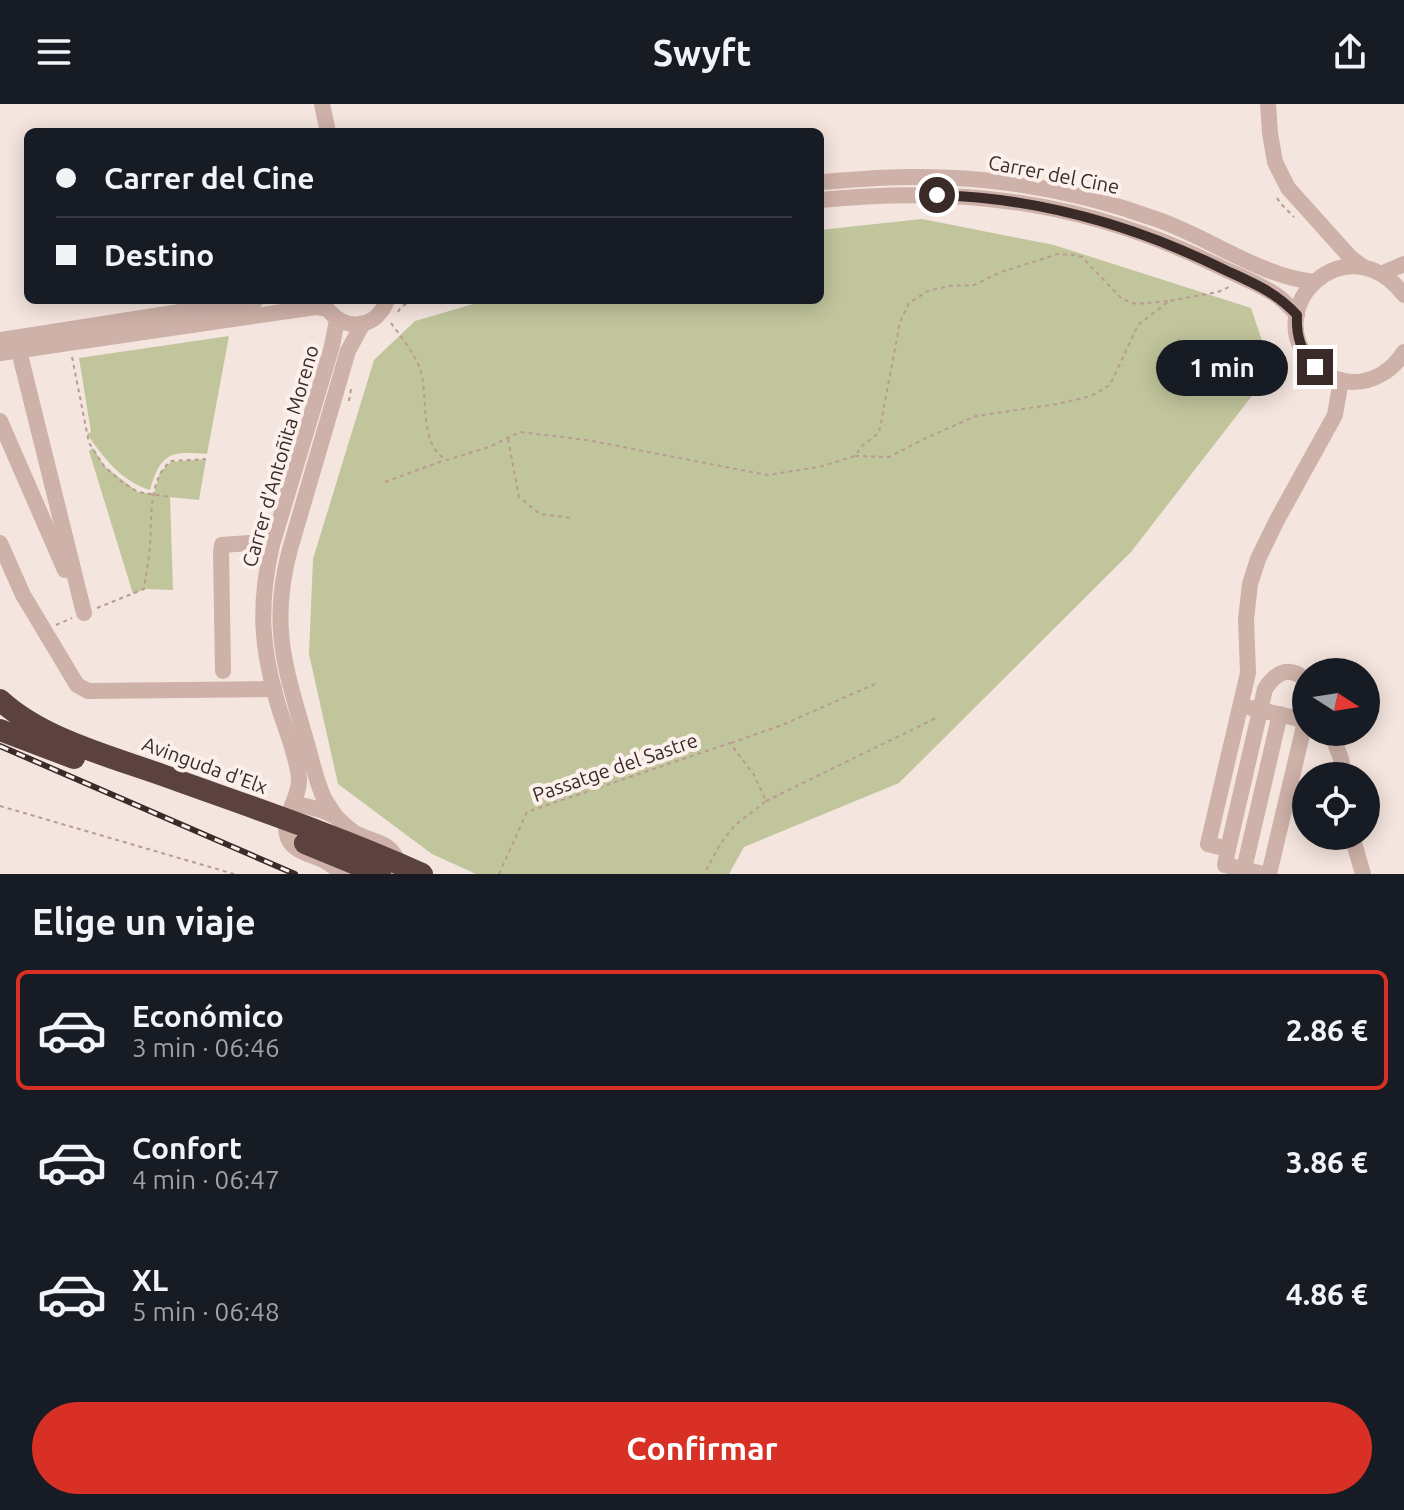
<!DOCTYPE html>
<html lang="es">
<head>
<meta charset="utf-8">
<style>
  :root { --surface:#171b24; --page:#242831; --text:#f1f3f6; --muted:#9ea1a6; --line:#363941; --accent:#d93025 }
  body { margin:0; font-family:Ubuntu,sans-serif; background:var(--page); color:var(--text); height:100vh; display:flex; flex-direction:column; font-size:30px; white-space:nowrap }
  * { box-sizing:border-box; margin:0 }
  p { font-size:26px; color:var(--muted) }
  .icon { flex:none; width:44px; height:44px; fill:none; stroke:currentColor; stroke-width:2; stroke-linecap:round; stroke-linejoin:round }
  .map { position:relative; height:770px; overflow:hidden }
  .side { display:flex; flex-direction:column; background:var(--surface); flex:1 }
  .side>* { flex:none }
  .top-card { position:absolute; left:24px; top:24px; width:800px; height:176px; border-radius:12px; box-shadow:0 4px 20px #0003; display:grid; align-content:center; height:176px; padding:0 32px; background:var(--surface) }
  .needle { width:52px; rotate:102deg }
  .buttons { position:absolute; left:1292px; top:554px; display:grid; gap:16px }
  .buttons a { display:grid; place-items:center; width:88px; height:88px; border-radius:50%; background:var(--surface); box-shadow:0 4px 20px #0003; font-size:40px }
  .end { position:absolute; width:36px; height:36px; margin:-18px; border:10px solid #3a2b29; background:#fff; box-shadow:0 0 0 4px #fff }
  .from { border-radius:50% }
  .bubble { position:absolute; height:56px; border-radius:28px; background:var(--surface); box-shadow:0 4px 20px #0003; font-size:26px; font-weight:700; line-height:56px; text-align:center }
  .top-card b { display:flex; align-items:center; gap:28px; height:76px; font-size:30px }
  .top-card b+b { border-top:2px solid var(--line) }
  .top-card i { width:20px; height:20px; background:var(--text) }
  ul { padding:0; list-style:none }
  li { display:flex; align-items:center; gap:24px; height:120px; margin:0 16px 12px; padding:0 16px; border:4px solid transparent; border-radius:12px }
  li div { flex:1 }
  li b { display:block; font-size:30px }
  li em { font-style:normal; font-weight:700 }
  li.on { border-color:var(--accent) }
  li>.icon { width:72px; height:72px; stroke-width:1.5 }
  h2 { padding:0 32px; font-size:36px; line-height:96px }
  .action { display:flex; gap:16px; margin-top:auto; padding:16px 32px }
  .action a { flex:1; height:92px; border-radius:48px; background:var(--accent); color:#fff; font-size:32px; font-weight:700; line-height:92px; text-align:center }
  header { display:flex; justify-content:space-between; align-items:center; height:104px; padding:0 32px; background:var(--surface); font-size:36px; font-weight:700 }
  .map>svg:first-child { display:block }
  .green { fill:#c0c59c }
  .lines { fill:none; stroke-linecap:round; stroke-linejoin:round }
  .path { stroke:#ba9b92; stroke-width:2; stroke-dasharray:4 4; stroke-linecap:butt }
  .minor { stroke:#ceb1a8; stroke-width:16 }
  .highway { stroke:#5c423f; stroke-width:22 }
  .rail-casing { stroke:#3a2b29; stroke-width:6 }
  .rail { stroke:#fbf0eb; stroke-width:3; stroke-dasharray:9; stroke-linecap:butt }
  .route { stroke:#3a2b29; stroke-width:10 }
  .labels { text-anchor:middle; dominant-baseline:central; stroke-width:8; stroke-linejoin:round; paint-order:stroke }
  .street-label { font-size:20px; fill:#3a2b29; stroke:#fbf0eb }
</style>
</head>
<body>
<header><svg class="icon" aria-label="menu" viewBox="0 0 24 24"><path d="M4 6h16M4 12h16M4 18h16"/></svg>Swyft<svg class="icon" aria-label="share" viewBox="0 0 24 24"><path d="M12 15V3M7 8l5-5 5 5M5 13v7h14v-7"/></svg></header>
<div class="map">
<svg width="1404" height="770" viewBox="0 0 1404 770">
  <rect width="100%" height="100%" fill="#f4e5de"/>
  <g class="green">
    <path d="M922 115 1054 141 1251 204 1272 266 1131 448 899 679 744 743 729 770H476L432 750 338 680 309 550 313 455 374 256 415 217 487 196H820V126Z"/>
    <path d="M229 232 207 350C170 347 161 349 150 386 121 377 104 354 87 330L91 328 79 254Z"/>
    <path d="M93 344 104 362 138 388 154 390 160 368 171 358 206 355 199 396 170 393 173 486 144 485 133 490 89 347Z"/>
  </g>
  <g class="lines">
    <g class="path">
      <path d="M1277 94 1281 100 1294 113"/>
      <path d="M398 208 401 203 413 196"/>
      <path d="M391 219C401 233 412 246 419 262 430 289 417 341 447 356L489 343 520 328 587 336 767 371 819 363 855 352 862 342 879 329 900 218 909 199 928 187 949 182 974 181 1001 168 1058 150 1074 151 1082 153 1122 195 1136 200 1169 197"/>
      <path d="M72 253 89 339 104 362 122 378 138 388 170 393"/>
      <path d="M349 297 351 285"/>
      <path d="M508 335 519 393 540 410 572 414"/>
      <path d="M855 352 889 353 928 333 976 312 1057 300 1091 292 1110 281 1138 221 1169 197 1218 188 1229 183"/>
      <path d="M385 378 445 356"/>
      <path d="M97 504 144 485C146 470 149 456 150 441 152 414 148 375 171 357L206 355"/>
      <path d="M56 521 72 514"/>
      <path d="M731 639 782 621 875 580"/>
      <path d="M766 697 936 614"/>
      <path d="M0 702 234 770"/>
      <path d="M499 770 527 708 730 639 754 671 766 697 734 722 721 739 704 770"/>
    </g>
    <g class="minor">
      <path d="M322 0 328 28"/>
      <path d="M1268 0 1270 29 1275 58 1288 84 1351 154 1363 163"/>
      <path d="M820 78C850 76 881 73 911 73 995 72 1078 87 1156 115 1209 133 1259 172 1314 178"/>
      <path d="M820 96C963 82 1084 97 1214 160 1233 170 1264 181 1280 194 1286 199 1292 205 1297 211"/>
      <path d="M1383 169 1404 160"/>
      <path d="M1404 191C1348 118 1261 201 1310 257 1321 270 1336 277 1353 278 1374 278 1393 266 1404 248"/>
      <path d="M330 208C349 229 378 222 387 196"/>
      <path d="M337 216 332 242 272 441C258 502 261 544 279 604 286 627 297 651 299 675 300 695 280 714 288 734 294 748 311 750 323 756 331 760 337 765 344 770"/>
      <path d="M0 236 256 196"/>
      <path d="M19 247 84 509"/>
      <path d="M0 249 316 203 327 205"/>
      <path d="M0 317 65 466"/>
      <path d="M0 439 23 491 77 581 88 587 274 585"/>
      <path d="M223 567 221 448 222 441 262 438 272 441"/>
      <path d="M1251 604 1300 615 1304 622 1269 770"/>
      <path d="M1331 628 1341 655 1344 672"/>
      <path d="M294 700C308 702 323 705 336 713 342 718 347 724 355 729 375 740 389 735 399 760L395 770"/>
      <path d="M336 713C332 706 326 699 323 692 315 674 311 652 305 633 284 561 270 519 290 445L348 247 362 221"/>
      <path d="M1352 732 1363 770"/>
      <path d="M1228 745 1208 740 1248 569 1246 515 1250 480 1258 455 1277 416 1335 311 1341 276"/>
      <path d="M1244 765 1280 610"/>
      <path d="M1264 770 1225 761 1228 745 1265 585C1276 568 1289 561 1306 576"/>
    </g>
    <g class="highway">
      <path d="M0 596C42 635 112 653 165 672 251 703 338 732 422 770"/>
      <path d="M0 626 74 654"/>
      <path d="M305 739 380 770"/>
    </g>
    <g class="rail-casing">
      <path id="rail" d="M0 642 295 770"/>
    </g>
    <use href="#rail" class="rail"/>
  </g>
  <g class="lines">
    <path class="route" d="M937 91C1039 94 1134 121 1225 166 1253 179 1276 188 1297 211 1296 233 1301 247 1315 263"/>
  </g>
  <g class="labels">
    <g class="street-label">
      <text transform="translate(1054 70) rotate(11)">Carrer del Cine</text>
      <text transform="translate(280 352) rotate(-74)">Carrer d'Antoñita Moreno</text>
      <text transform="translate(205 661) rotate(20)">Avinguda d'Elx</text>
      <text transform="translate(615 663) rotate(-19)">Passatge del Sastre</text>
    </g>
  </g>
</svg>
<div class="buttons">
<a><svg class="needle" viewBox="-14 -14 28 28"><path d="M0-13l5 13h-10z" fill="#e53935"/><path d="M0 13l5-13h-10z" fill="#9ea1a6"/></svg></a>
<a><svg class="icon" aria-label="locate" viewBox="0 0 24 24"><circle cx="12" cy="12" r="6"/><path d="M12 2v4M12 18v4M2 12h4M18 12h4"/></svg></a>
</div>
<i class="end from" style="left:937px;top:91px"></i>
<i class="end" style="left:1315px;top:263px"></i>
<div class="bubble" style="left:1156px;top:236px;width:132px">1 min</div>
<div class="top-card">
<b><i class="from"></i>Carrer del Cine</b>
<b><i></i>Destino</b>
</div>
</div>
<section class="side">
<h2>Elige un viaje</h2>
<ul>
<li class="on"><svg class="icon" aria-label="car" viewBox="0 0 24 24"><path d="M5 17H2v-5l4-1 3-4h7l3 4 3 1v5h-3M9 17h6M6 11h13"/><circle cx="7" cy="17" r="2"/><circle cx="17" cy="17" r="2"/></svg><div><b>Económico</b><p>3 min · 06:46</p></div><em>2.86 €</em></li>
<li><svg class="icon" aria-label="car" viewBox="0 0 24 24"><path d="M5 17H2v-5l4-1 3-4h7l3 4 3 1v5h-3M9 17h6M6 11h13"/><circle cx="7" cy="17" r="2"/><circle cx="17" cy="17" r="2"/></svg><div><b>Confort</b><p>4 min · 06:47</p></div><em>3.86 €</em></li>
<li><svg class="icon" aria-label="car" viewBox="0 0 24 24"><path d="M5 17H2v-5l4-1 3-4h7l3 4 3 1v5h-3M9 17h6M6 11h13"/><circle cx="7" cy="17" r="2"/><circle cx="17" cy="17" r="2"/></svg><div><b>XL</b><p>5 min · 06:48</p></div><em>4.86 €</em></li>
</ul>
<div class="action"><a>Confirmar</a></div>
</section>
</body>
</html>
